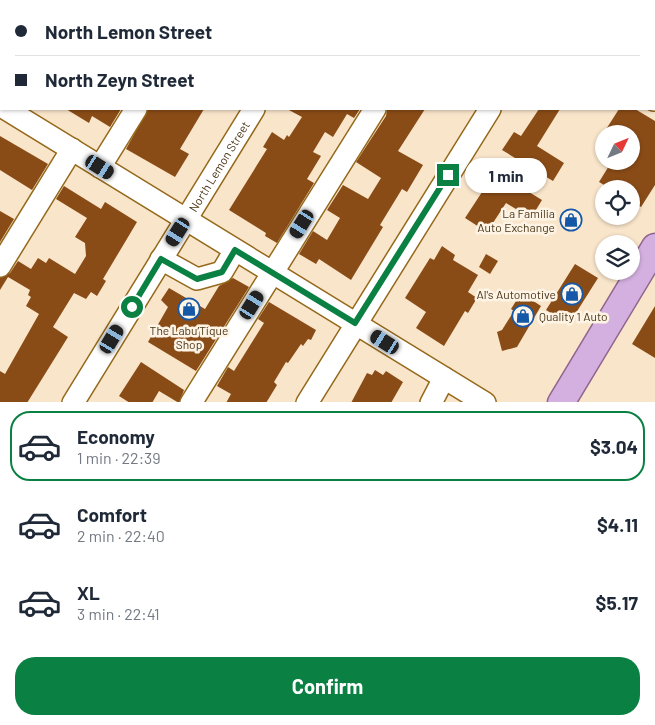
<!DOCTYPE html>
<html lang="en">
<head>
<meta charset="utf-8">
<style>
  :root { --surface:#fff; --page:#f2f2f3; --text:#1f2937; --muted:#747a83; --line:#e0e1e3; --accent:#0b8043 }
  body { margin:0; font-family:Barlow,sans-serif; background:var(--page); color:var(--text); height:100vh; display:flex; flex-direction:column; font-size:19px; white-space:nowrap }
  * { box-sizing:border-box; margin:0 }
  p { font-size:16px; color:var(--muted) }
  .icon { flex:none; width:28px; height:28px; fill:none; stroke:currentColor; stroke-width:2; stroke-linecap:round; stroke-linejoin:round }
  .map { position:relative; height:402px; overflow:hidden }
  .drawer { display:flex; flex-direction:column; background:var(--surface); flex:1 }
  .drawer>* { flex:none }
  .top-card { position:absolute; left:0px; top:0px; width:655px; height:110px; box-shadow:0 1px 4px #0004; display:grid; align-content:center; height:110px; padding:0 15px; background:var(--surface) }
  .needle { width:32px; rotate:47deg }
  .tools { position:absolute; left:595px; top:125px; display:grid; gap:10px }
  .tools a { display:grid; place-items:center; width:45px; height:45px; border-radius:50%; background:var(--surface); box-shadow:0 1px 4px #0004; font-size:25px }
  .end { position:absolute; width:22px; height:22px; margin:-11px; border:6px solid #0b8043; background:#fff; box-shadow:0 0 0 2px #fff }
  .from { border-radius:50% }
  .bubble { position:absolute; height:35px; border-radius:18px; background:var(--surface); box-shadow:0 1px 4px #0004; font-size:16px; font-weight:700; line-height:35px; text-align:center }
  .car { position:absolute; width:15px; height:30px; margin:-15px -8px; border-radius:6px; box-shadow:0 0 4px 1px #0007; background:linear-gradient(#222 24%,#8ab4d8 0 40%,#222 0 76%,#8ab4d8 0 86%,#222 0) }
  .top-card b { display:flex; align-items:center; gap:18px; height:48px; font-size:19px }
  .top-card b+b { border-top:1px solid var(--line) }
  .top-card i { width:12px; height:12px; background:var(--text) }
  ul { padding:9px 0 0; list-style:none }
  li { display:flex; align-items:center; gap:15px; height:70px; margin:0 10px 8px; padding:0 5px; border:2px solid transparent; border-radius:20px }
  li div { flex:1 }
  li b { display:block; font-size:19px }
  li em { font-style:normal; font-weight:700 }
  li.selected { border-color:var(--accent) }
  li>.icon { width:45px; height:45px; stroke-width:1.5 }
  .cta { display:flex; gap:10px; margin-top:auto; padding:10px 15px }
  .cta a { flex:1; height:58px; border-radius:20px; background:var(--accent); color:#fff; font-size:20px; font-weight:700; line-height:58px; text-align:center }
  .map>svg:first-child { display:block }
  .building { fill:#8a4c17 }
  .lines { fill:none; stroke-linecap:round; stroke-linejoin:round }
  .minor-casing { stroke:#95691b; stroke-width:24 }
  .major-casing { stroke:#90648d; stroke-width:29 }
  .minor { stroke:#fff; stroke-width:21 }
  .major { stroke:#d3b0e0; stroke-width:26 }
  .route { stroke:#0b8043; stroke-width:6 }
  .labels { text-anchor:middle; dominant-baseline:central; stroke-width:5; stroke-linejoin:round; paint-order:stroke }
  .street-label { font-size:12px; fill:#4b3819; stroke:#fef4e6 }
  .poi-label { font-size:12px; fill:#4b3819; stroke:#fef4e6; text-anchor:end }
</style>
</head>
<body>
<div class="map">
<svg width="655" height="403" viewBox="0 0 655 403">
  <rect width="100%" height="100%" fill="#f9e5ca"/>
  <g class="building">
    <path d="M66 109H121L110 127 92 116 89 123Z"/>
    <path d="M148 109H204L180 149 189 154 175 177 126 149Z"/>
    <path d="M287 109H360L354 118 347 114 333 137 325 132 313 152 321 156 307 179 314 183 277 243 265 236 266 233 229 210 267 149 263 147 272 132 284 140 287 135 289 137 302 117Z"/>
    <path d="M387 109H425L398 151 423 165 407 192 402 189 380 225 383 227 351 280 319 259 316 264 299 254 313 231 327 240 340 218 327 210 343 185 368 199 381 178 356 162 386 116Z"/>
    <path d="M539 109H560L537 146 564 163 553 181 502 150 514 132 521 136Z"/>
    <path d="M619 109H635L655 121V185L641 207 631 201V189H611L599 182 612 161H631V134H603Z"/>
    <path d="M0 136 48 164 32 190 0 170Z"/>
    <path d="M491 169 542 200 531 218 506 203 487 232 465 218 484 189 480 187Z"/>
    <path d="M64 186 101 209 105 202 137 222 103 279 106 281 97 296 91 292 86 299 74 293 53 327 68 337 27 403H0V371L5 374 39 314 26 306 31 297 28 295 30 290 8 277 0 290V278L10 273 18 261 31 269 38 258 46 263 49 258 75 274 86 256 85 243 75 237 87 218 56 199Z"/>
    <path d="M0 211 14 219 0 242Z"/>
    <path d="M442 246 455 255 453 260 478 275 468 292 477 298 468 313 465 311 444 346 416 328 426 312 405 298 430 258 434 260Z"/>
    <path d="M486 254 498 261 490 274 479 267Z"/>
    <path d="M575 264 598 278 569 324 546 310Z"/>
    <path d="M233 278 249 287 196 371 148 342 168 307 161 300 169 288 205 309 219 286Z"/>
    <path d="M521 293 541 306 517 347 502 351 497 332 502 330 514 311 511 309Z"/>
    <path d="M269 302 316 330 311 340 308 339 303 346 301 344 288 363 286 362 274 382 277 385 266 403H226L231 394 217 386 228 367 234 371 264 323 258 319Z"/>
    <path d="M655 306V358L632 344Z"/>
    <path d="M141 362 184 390 179 403 159 391 152 403H130L119 396Z"/>
    <path d="M375 370 383 375 386 371 403 382 391 403H351L367 373 372 375Z"/>
  </g>
  <g class="lines">
    <g class="minor-casing">
      <g id="minor">
        <path d="M84 1 85 0"/>
        <path d="M202 1 203 0"/>
        <path d="M321 1V0"/>
        <path d="M440 1 441 0"/>
        <path d="M557 1 558 0"/>
        <path d="M654 43 655 41"/>
        <path d="M654 100 655 98"/>
        <path d="M6 109 485 403"/>
        <path d="M100 167 136 109"/>
        <path d="M161 259 197 279 222 272 235 250"/>
        <path d="M0 266 72 149"/>
        <path id="s1" d="M73 403 254 109"/>
        <path d="M191 403 375 109"/>
        <path d="M307 403 490 109"/>
        <path d="M431 403 444 378"/>
      </g>
    </g>
    <g class="major-casing">
      <path id="major" d="M561 403 655 247"/>
    </g>
    <use href="#minor" class="minor"/>
    <use href="#major" class="major"/>
  </g>
  <g class="lines">
    <path class="route" d="M132 307 161 259 197 279 222 272 235 250 355 323 448 175"/>
  </g>
  <defs>
    <g id="shop-ring" transform="scale(1.125)"><circle r="9.5" fill="#fef4e6" stroke="#1658a8" stroke-width="1.5"/><path d="M-5-2.5h2.3a2.7 3.5 0 0 1 5.4 0H5L5.5 6h-11ZM-1.5-2.5h3a1.5 2.3 0 0 0-3 0Z" fill="#1658a8"/></g>
  </defs>
  <g fill-rule="evenodd">
    <use href="#shop-ring" x="571" y="220"/>
    <use href="#shop-ring" x="572" y="294"/>
    <use href="#shop-ring" x="189" y="309"/>
    <use href="#shop-ring" x="523" y="316"/>
  </g>
  <g class="labels">
    <g class="street-label">
      <text stroke="none"><textPath href="#s1" startOffset="278">North Lemon Street</textPath></text>
    </g>
    <g class="poi-label">
      <text x="555" y="213">La Familia<tspan x="555" dy="14">Auto Exchange</tspan></text>
      <text x="556" y="294">Al's Automotive</text>
      <text x="539" y="316" text-anchor="start">Quality 1 Auto</text>
      <text x="189" y="330" text-anchor="middle">The Labu’Tique<tspan x="189" dy="14">Shop</tspan></text>
    </g>
  </g>
</svg>
<div class="tools">
<a><svg class="needle" viewBox="-14 -14 28 28"><path d="M0-13l5 13h-10z" fill="#e53935"/><path d="M0 13l5-13h-10z" fill="#747a83"/></svg></a>
<a><svg class="icon" aria-label="locate" viewBox="0 0 24 24"><circle cx="12" cy="12" r="6"/><path d="M12 2v4M12 18v4M2 12h4M18 12h4"/></svg></a>
<a><svg class="icon" aria-label="layers" viewBox="0 0 24 24"><path d="M12 4l9 5-9 5-9-5zM3 14l9 5 9-5"/></svg></a>
</div>
<i class="end from" style="left:132px;top:307px"></i>
<i class="end" style="left:448px;top:175px"></i>
<div class="bubble" style="left:465px;top:158px;width:82px">1 min</div>
<i class="car" style="left:100px;top:167px;rotate:122deg"></i>
<i class="car" style="left:302px;top:224px;rotate:212deg"></i>
<i class="car" style="left:178px;top:232px;rotate:212deg"></i>
<i class="car" style="left:252px;top:305px;rotate:32deg"></i>
<i class="car" style="left:112px;top:339px;rotate:31deg"></i>
<i class="car" style="left:385px;top:342px;rotate:302deg"></i>
<div class="top-card">
<b><i class="from"></i>North Lemon Street</b>
<b><i></i>North Zeyn Street</b>
</div>
</div>
<section class="drawer">
<ul>
<li class="selected"><svg class="icon" aria-label="car" viewBox="0 0 24 24"><path d="M5 17H2v-5l4-1 3-4h7l3 4 3 1v5h-3M9 17h6M6 11h13"/><circle cx="7" cy="17" r="2"/><circle cx="17" cy="17" r="2"/></svg><div><b>Economy</b><p>1 min · 22:39</p></div><em>$3.04</em></li>
<li><svg class="icon" aria-label="car" viewBox="0 0 24 24"><path d="M5 17H2v-5l4-1 3-4h7l3 4 3 1v5h-3M9 17h6M6 11h13"/><circle cx="7" cy="17" r="2"/><circle cx="17" cy="17" r="2"/></svg><div><b>Comfort</b><p>2 min · 22:40</p></div><em>$4.11</em></li>
<li><svg class="icon" aria-label="car" viewBox="0 0 24 24"><path d="M5 17H2v-5l4-1 3-4h7l3 4 3 1v5h-3M9 17h6M6 11h13"/><circle cx="7" cy="17" r="2"/><circle cx="17" cy="17" r="2"/></svg><div><b>XL</b><p>3 min · 22:41</p></div><em>$5.17</em></li>
</ul>
<div class="cta"><a>Confirm</a></div>
</section>
</body>
</html>
